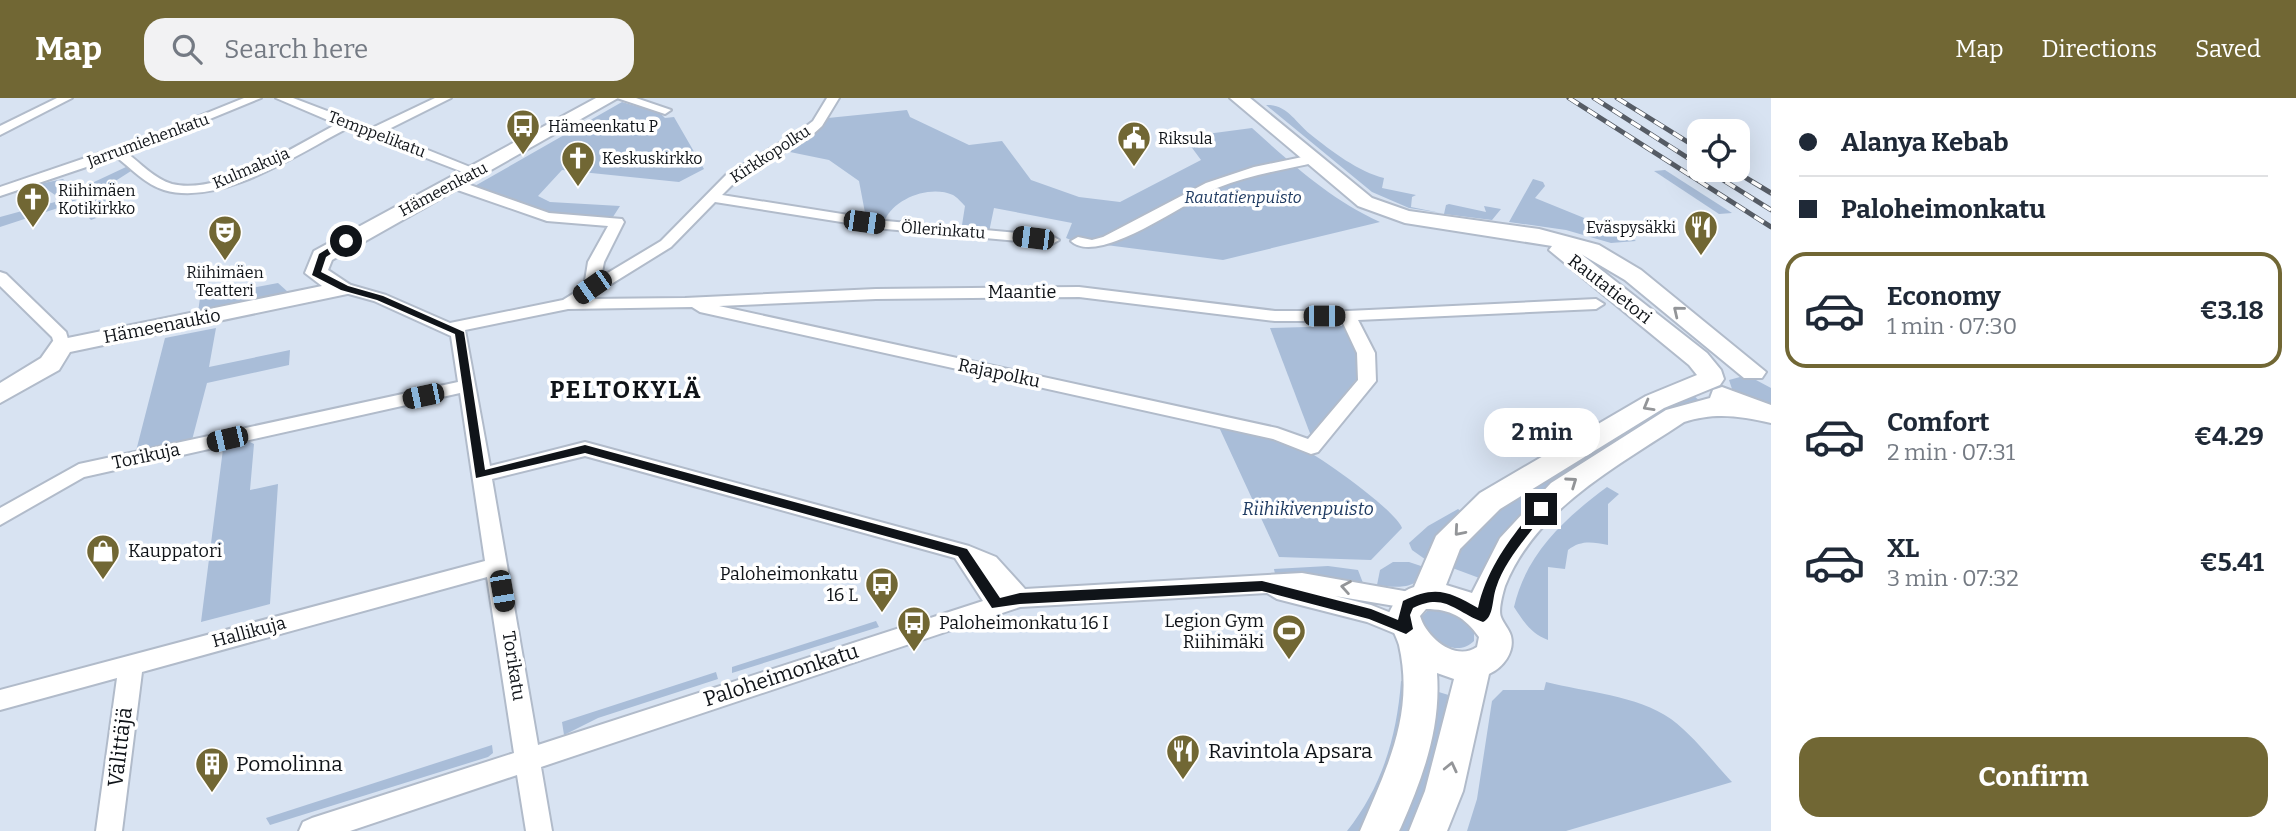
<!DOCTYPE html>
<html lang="en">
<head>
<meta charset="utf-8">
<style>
  :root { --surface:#fff; --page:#f2f2f3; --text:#1f2937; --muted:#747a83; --line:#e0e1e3; --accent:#716734 }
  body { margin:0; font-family:Bitter,serif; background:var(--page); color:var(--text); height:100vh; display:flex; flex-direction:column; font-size:26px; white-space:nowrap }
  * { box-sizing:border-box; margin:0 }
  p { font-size:23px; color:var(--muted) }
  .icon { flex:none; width:38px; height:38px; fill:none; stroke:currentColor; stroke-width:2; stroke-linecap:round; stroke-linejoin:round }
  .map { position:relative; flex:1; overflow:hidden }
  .drawer { display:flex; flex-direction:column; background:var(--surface); width:525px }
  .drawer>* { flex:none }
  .banner { display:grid; align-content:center; height:154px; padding:0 28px; background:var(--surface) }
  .tools { position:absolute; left:1687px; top:21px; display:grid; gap:14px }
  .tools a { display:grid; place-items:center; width:63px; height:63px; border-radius:14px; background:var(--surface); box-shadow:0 7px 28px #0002; font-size:35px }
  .end { position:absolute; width:32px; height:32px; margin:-16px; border:9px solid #101419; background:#fff; box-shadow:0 0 0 4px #fff }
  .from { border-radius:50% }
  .bubble { position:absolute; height:49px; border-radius:21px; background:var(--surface); box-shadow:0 7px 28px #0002; font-size:23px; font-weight:700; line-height:49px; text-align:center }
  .car { position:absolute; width:21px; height:42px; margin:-21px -10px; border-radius:9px; box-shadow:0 0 5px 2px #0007; background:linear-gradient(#222 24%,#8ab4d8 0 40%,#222 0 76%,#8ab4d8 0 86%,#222 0) }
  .banner b { display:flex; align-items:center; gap:24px; height:66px; font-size:26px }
  .banner b+b { border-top:2px solid var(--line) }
  .banner i { width:18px; height:18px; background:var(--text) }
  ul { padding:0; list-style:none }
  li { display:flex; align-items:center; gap:21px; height:116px; margin:0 14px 10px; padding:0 14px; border:4px solid transparent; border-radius:21px }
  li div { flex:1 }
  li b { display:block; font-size:26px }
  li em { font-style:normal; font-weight:700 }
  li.on { border-color:var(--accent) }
  li>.icon { width:63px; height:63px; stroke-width:1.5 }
  .cta { display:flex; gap:14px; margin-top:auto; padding:14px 28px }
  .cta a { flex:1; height:80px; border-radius:21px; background:var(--accent); color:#fff; font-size:28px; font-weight:700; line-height:80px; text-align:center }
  header { display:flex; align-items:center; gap:42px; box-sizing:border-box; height:98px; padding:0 35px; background:var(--accent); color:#fff }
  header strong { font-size:33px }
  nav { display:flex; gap:38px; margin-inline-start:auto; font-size:24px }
  .search { width:490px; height:63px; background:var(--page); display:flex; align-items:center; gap:18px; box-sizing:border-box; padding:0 24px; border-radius:21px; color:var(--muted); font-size:26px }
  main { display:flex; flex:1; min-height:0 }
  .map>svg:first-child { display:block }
  .green { fill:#a9bdd8 }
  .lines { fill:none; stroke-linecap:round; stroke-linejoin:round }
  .street-casing { stroke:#b1bbca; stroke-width:4 }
  .secondary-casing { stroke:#b1bbca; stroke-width:4 }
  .street { fill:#fff; fill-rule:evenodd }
  .secondary { fill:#fff; fill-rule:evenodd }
  .rail-casing { stroke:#565c65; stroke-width:5 }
  .rail { stroke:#fff; stroke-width:3.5; stroke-dasharray:11; stroke-linecap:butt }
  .oneway { stroke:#939598 }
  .route { fill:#101419 }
  .labels { text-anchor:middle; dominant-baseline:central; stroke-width:7; stroke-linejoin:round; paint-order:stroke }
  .far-poi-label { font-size:16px; fill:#101419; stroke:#fff; text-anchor:start }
  .far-street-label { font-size:16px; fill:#101419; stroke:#fff }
  .far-park-label { font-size:16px; font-style:italic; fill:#1e3a61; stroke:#fff }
  .street-label { font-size:18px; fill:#101419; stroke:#fff }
  .park-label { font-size:18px; font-style:italic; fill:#1e3a61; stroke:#fff }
  .poi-label { font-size:18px; fill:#101419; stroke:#fff; text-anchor:start }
  .near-street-label { font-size:21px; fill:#101419; stroke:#fff }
  .near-poi-label { font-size:21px; fill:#101419; stroke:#fff; text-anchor:start }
  .district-label { font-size:24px; font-weight:bold; letter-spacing:2px; fill:#101419; stroke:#fff }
</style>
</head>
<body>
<header>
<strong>Map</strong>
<div class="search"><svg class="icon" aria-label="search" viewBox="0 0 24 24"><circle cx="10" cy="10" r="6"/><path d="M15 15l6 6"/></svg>Search here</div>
<nav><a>Map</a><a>Directions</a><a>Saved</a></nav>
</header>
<main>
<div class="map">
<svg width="1771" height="733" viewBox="0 0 1771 733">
  <rect width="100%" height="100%" fill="#d8e3f2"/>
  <g class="green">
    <path d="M622 4 660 15 665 20 674 19 704 71 679 84 562 72 538 98 550 104 620 108 611 122 551 117 473 89Z"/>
    <path d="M1266 7C1287 6 1296 25 1310 36 1331 53 1359 74 1384 80L1382 90 1416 97 1412 99 1411 109 1441 115 1409 110 1372 94Z"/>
    <path d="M907 12 910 19 969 47 1002 43 1031 82 1079 99 1120 104 1201 62 1184 39 1252 30C1293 67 1330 101 1380 124L1223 162 1106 147 1086 148 1066 140 1072 125 994 110 989 134 954 131 962 127 965 108C962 105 957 99 953 97 930 87 895 100 885 122L866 120 859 83 829 62 785 53 820 29 828 20Z"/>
    <path d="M126 69 131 73 106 89 58 110 0 129V119L55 104 58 99 39 86 63 81 75 93Z"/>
    <path d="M1665 72 1732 115 1719 116 1654 73Z"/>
    <path d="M1533 81 1543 84 1545 88 1535 100 1599 126 1610 125 1636 143 1611 145 1566 132 1509 124Z"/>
    <path d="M106 97 123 110 91 122 76 107Z"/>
    <path d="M1449 106 1486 114 1484 108 1501 111 1492 122 1444 116 1446 107Z"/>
    <path d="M278 185 288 194 198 214 200 200Z"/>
    <path d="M1343 228 1356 253 1359 278 1311 338 1270 230Z"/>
    <path d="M216 230 209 269 290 252 289 267 207 285 192 342 136 353 165 240Z"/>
    <path d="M1740 279 1756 282 1771 290V306L1733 294 1729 282Z"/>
    <path d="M1691 295 1703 306 1565 378 1482 481 1447 468 1472 429 1638 322Z"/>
    <path d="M1218 327C1242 333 1269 335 1292 345 1313 353 1395 411 1402 430L1371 462 1279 459Z"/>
    <path d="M248 343 254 346 250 392 278 386 270 506 201 524 223 351 236 344Z"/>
    <path d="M1607 389 1619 396 1608 406V447C1592 444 1581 442 1568 452L1565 471 1548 469V542C1531 536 1524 524 1514 509 1526 456 1564 421 1607 389Z"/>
    <path d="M1458 411 1462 414 1429 464 1412 452 1409 445 1428 428Z"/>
    <path d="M1393 464H1409L1427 470C1417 492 1399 490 1377 487L1380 472Z"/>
    <path d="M1328 468 1358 472 1363 485 1275 476 1274 471Z"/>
    <path d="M1430 510 1455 513 1474 531V543C1455 561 1431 541 1422 524V518Z"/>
    <path d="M876 523 879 529 732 575V569Z"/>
    <path d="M716 574 718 581 598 620 564 637 562 624Z"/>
    <path d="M1401 583 1410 585 1404 637 1365 733H1347C1382 689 1397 638 1401 583Z"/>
    <path d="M1546 584C1585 594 1637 597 1671 621 1694 638 1713 664 1732 684L1566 733H1467L1477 701 1492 603 1503 592H1544Z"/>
    <path d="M1429 591 1455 599 1415 733H1400C1423 688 1424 640 1429 591Z"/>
    <path d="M492 647 493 655 488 659 270 727 266 720Z"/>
  </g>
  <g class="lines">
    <g class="street-casing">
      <g id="street">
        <path d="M57 0H72L0 37V28Z"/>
        <path d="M244 0H261L127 55C140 65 155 81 172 86 220 98 296 47 337 26L276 0H293L372 30 435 0H451L383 34 480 73 468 76 348 30C299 55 221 109 164 92 146 87 131 70 116 59L0 98V89L150 38Z"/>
        <path d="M617 0H636L671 12 665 16Z"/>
        <path d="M827 0H839L822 28 810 39 736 83 722 97 886 123 1052 138 1059 142 1052 146 886 131 715 104 671 149 587 201 685 200 876 191 1079 189 1275 213H1348L1596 201 1604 206 1596 211 1358 222 1375 255 1376 283 1318 354 1311 356 1273 341 700 214 692 209 568 211 465 232 490 368 585 344 969 448 996 459 1025 491 1302 475 1421 496 1424 502 1421 508 1413 511 1335 498 1371 507 1414 524 1417 531 1414 538 1406 540 1367 524 1277 501 1267 495 1020 509 541 669 552 733H526L517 677 350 733H299L303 724 312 720 514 655 487 479 142 574 122 733H96L117 580 0 612V592L485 463 460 295 84 379 0 427V410L79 366 458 284 451 238 374 203 338 193V187L344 185 386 197 450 225 563 202 584 189 588 164 608 128 547 123 446 88V82H456L549 115 622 121 624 124 604 164 601 179 661 143 726 77 800 33 813 23ZM1079 199 1275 223H1342L1357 255 1358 282 1308 341 1277 330 719 208 876 201ZM585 358 955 460 983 503 538 647 492 381Z"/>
        <path d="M1312 57 1317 58V64C1283 72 1249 77 1217 90 1187 103 1098 169 1071 143L1078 139 1092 142 1103 139 1206 85 1254 69Z"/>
        <path d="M0 174 6 176 66 234 70 248 68 252H56L52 239 0 188Z"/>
      </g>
    </g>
    <g class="secondary-casing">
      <g id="secondary">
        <path d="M596 0H618L332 162 328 172 355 190 352 195 70 254 59 272 0 305V285L41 260 53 243 322 188 305 175 314 153Z"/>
        <path d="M1230 0H1250L1372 100 1409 113 1539 131 1599 147 1641 172 1766 274 1762 280H1744L1625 182 1581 156 1707 255 1721 272 1724 281 1720 287 1664 310 1500 411 1460 451 1446 487 1472 495 1500 440 1551 385 1666 312 1710 300 1713 292 1722 289 1771 307V325C1740 318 1715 314 1684 324 1618 368 1536 410 1505 488 1503 495 1498 512 1501 519 1503 525 1509 531 1511 538 1515 554 1503 570 1489 576L1463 693 1447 733H1409L1425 693 1454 581 1437 575C1441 630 1423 679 1401 729L1399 733H1360C1386 671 1415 617 1399 547 1396 537 1390 528 1388 517 1395 503 1399 494 1414 489L1436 438 1480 395 1646 298 1697 277 1689 267 1549 152 1552 148 1405 125 1358 108ZM1426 511C1450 511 1465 519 1479 539L1477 549C1455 564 1426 539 1420 518Z"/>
      </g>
    </g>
    <use href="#street" class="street"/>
    <use href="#secondary" class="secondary"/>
    <g class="rail-casing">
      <g id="rail">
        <path d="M1569 0 1771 129"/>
        <path d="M1594 0 1699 67"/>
        <path d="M1617 0 1699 51"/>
        <path d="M1707 72 1771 112"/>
        <path d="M1733 72 1771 95"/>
      </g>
    </g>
    <use href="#rail" class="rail"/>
  </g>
  <defs><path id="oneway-chevron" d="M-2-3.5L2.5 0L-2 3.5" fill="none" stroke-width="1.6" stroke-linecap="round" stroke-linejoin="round" transform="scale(1.75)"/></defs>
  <g class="oneway">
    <use href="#oneway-chevron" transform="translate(1678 213) rotate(-141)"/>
    <use href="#oneway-chevron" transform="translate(1648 308) rotate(150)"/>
    <use href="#oneway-chevron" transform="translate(1572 384) rotate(-35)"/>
    <use href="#oneway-chevron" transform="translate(1459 433) rotate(131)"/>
    <use href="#oneway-chevron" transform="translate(1346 489) rotate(-170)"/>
    <use href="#oneway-chevron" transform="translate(1451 669) rotate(-77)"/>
  </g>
  <path class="route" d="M343 141 350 143 326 159 321 174 348 188 383 198 464 234 485 372 585 347 967 451 1000 500 1020 495 1262 483 1371 511 1398 522 1403 503C1435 487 1449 493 1478 510 1487 470 1511 439 1537 408H1545L1547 411C1530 437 1506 459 1496 490 1492 501 1494 519 1483 524 1455 514 1445 494 1413 510L1410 517 1413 531 1406 536 1369 521 1262 493 1020 506 992 510 958 458 585 355 476 380 455 236 377 202 341 192 312 177 319 156Z"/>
  <defs>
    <g id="bus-pin" transform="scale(1.75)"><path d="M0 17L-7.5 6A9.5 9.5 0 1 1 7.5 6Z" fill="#716734" stroke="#fff"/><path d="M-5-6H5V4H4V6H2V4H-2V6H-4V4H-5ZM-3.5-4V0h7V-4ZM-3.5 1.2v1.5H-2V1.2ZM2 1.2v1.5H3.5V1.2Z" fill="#fff"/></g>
    <g id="civic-pin" transform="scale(1.75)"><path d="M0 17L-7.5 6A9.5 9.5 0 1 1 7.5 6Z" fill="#716734" stroke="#fff"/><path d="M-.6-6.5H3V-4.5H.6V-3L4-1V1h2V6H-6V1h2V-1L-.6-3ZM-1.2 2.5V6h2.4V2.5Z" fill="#fff"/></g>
    <g id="church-pin" transform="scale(1.75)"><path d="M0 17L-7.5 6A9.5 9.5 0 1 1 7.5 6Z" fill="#716734" stroke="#fff"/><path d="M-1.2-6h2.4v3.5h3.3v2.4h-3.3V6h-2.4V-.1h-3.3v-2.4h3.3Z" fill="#fff"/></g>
    <g id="restaurant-pin" transform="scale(1.75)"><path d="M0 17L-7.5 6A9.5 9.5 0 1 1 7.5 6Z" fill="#716734" stroke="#fff"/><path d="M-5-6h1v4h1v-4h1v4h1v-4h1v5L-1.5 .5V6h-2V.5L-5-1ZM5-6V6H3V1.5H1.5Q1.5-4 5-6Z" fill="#fff"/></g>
    <g id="theatre-pin" transform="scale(1.75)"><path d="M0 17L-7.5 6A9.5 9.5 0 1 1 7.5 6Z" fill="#716734" stroke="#fff"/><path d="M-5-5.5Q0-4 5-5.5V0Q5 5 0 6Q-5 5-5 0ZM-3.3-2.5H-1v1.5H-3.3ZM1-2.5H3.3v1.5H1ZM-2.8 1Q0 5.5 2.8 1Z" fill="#fff"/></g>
    <g id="shop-pin" transform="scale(1.75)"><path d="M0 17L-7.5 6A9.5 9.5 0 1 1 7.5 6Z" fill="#716734" stroke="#fff"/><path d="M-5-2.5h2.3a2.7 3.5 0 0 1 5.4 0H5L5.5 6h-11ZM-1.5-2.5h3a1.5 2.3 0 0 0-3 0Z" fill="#fff"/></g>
    <g id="stadium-pin" transform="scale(1.75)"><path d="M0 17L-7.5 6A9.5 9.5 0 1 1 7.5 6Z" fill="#716734" stroke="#fff"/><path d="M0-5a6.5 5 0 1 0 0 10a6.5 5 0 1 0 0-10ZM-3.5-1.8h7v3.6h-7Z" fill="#fff"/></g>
    <g id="building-pin" transform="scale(1.75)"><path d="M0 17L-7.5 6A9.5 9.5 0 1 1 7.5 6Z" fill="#716734" stroke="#fff"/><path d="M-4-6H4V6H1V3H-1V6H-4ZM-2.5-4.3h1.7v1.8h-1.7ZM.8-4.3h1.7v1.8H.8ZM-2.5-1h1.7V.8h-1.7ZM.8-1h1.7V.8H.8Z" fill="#fff"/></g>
  </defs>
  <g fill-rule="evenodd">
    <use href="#bus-pin" x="523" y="28"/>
    <use href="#civic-pin" x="1134" y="40"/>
    <use href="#church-pin" x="578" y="60"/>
    <use href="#church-pin" x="33" y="101"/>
    <use href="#restaurant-pin" x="1701" y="129"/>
    <use href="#theatre-pin" x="225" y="134"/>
    <use href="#shop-pin" x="103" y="453"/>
    <use href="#bus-pin" x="882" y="486"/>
    <use href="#bus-pin" x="914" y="525"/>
    <use href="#stadium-pin" x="1289" y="533"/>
    <use href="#restaurant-pin" x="1183" y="653"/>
    <use href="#building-pin" x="212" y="666"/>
  </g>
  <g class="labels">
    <g class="far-poi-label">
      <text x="548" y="28">Hämeenkatu P</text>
      <text x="1158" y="40">Riksula</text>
      <text x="602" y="60">Keskuskirkko</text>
      <text x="58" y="92">Riihimäen<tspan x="58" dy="18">Kotikirkko</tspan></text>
      <text x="1676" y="129" text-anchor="end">Eväspysäkki</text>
      <text x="225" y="174" text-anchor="middle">Riihimäen<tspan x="225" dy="18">Teatteri</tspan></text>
    </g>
    <g class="far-street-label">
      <text transform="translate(377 36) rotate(21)">Temppelikatu</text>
      <text transform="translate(148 42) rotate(-20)">Jarrumiehenkatu</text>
      <text transform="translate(770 56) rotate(-33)">Kirkkopolku</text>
      <text transform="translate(251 70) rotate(-23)">Kulmakuja</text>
      <text transform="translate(443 91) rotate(-28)">Hämeenkatu</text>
      <text transform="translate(943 132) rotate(4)">Öllerinkatu</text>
    </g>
    <g class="far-park-label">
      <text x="1243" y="99">Rautatienpuisto</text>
    </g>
    <g class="street-label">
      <text transform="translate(1610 191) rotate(38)">Rautatietori</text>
      <text x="1022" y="194">Maantie</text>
      <text transform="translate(162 228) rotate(-11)">Hämeenaukio</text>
      <text transform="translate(999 275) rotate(12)">Rajapolku</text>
      <text transform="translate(146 358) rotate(-12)">Torikuja</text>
      <text transform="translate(249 534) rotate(-15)">Hallikuja</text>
      <text transform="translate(514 568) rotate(81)">Torikatu</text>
    </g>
    <g class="park-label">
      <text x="1308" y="411">Riihikivenpuisto</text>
    </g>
    <g class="poi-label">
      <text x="128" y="453">Kauppatori</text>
      <text x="858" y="476" text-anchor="end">Paloheimonkatu<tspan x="858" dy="21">16 L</tspan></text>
      <text x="1264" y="523" text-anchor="end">Legion Gym<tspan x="1264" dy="21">Riihimäki</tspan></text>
      <text x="939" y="525">Paloheimonkatu 16 I</text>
    </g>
    <g class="near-street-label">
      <text transform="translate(781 577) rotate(-18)">Paloheimonkatu</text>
      <text transform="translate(120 649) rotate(-83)">Välittäjä</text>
    </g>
    <g class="near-poi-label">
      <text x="1208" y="653">Ravintola Apsara</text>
      <text x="236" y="666">Pomolinna</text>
    </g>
    <g class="district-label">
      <text x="626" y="292">PELTOKYLÄ</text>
    </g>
  </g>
</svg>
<div class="tools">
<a><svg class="icon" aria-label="locate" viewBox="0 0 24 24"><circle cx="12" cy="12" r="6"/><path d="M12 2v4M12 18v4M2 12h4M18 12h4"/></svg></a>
</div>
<i class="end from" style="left:346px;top:143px"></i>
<i class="end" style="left:1541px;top:411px"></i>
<div class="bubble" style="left:1484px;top:310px;width:116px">2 min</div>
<i class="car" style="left:864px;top:124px;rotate:98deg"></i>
<i class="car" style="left:1033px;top:140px;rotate:277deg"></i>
<i class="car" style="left:592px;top:189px;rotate:235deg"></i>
<i class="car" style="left:1324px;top:218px;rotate:90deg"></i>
<i class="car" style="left:423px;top:298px;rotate:258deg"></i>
<i class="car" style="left:227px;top:341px;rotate:257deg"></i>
<i class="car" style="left:502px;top:493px;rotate:170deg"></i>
</div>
<section class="drawer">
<div class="banner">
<b><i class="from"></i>Alanya Kebab</b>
<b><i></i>Paloheimonkatu</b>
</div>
<ul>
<li class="on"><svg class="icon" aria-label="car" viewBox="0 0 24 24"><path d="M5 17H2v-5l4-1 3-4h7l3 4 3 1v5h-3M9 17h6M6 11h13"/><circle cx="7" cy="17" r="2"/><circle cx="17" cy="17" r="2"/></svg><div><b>Economy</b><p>1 min · 07:30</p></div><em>€3.18</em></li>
<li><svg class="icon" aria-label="car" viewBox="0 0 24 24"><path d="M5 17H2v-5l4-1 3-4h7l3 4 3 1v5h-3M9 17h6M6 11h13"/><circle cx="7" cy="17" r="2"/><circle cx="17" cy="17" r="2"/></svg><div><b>Comfort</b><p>2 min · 07:31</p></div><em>€4.29</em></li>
<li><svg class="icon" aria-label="car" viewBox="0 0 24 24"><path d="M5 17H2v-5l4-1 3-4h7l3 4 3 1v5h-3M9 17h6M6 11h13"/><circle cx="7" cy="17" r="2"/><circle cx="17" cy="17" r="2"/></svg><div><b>XL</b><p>3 min · 07:32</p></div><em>€5.41</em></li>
</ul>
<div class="cta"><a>Confirm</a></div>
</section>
</main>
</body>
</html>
